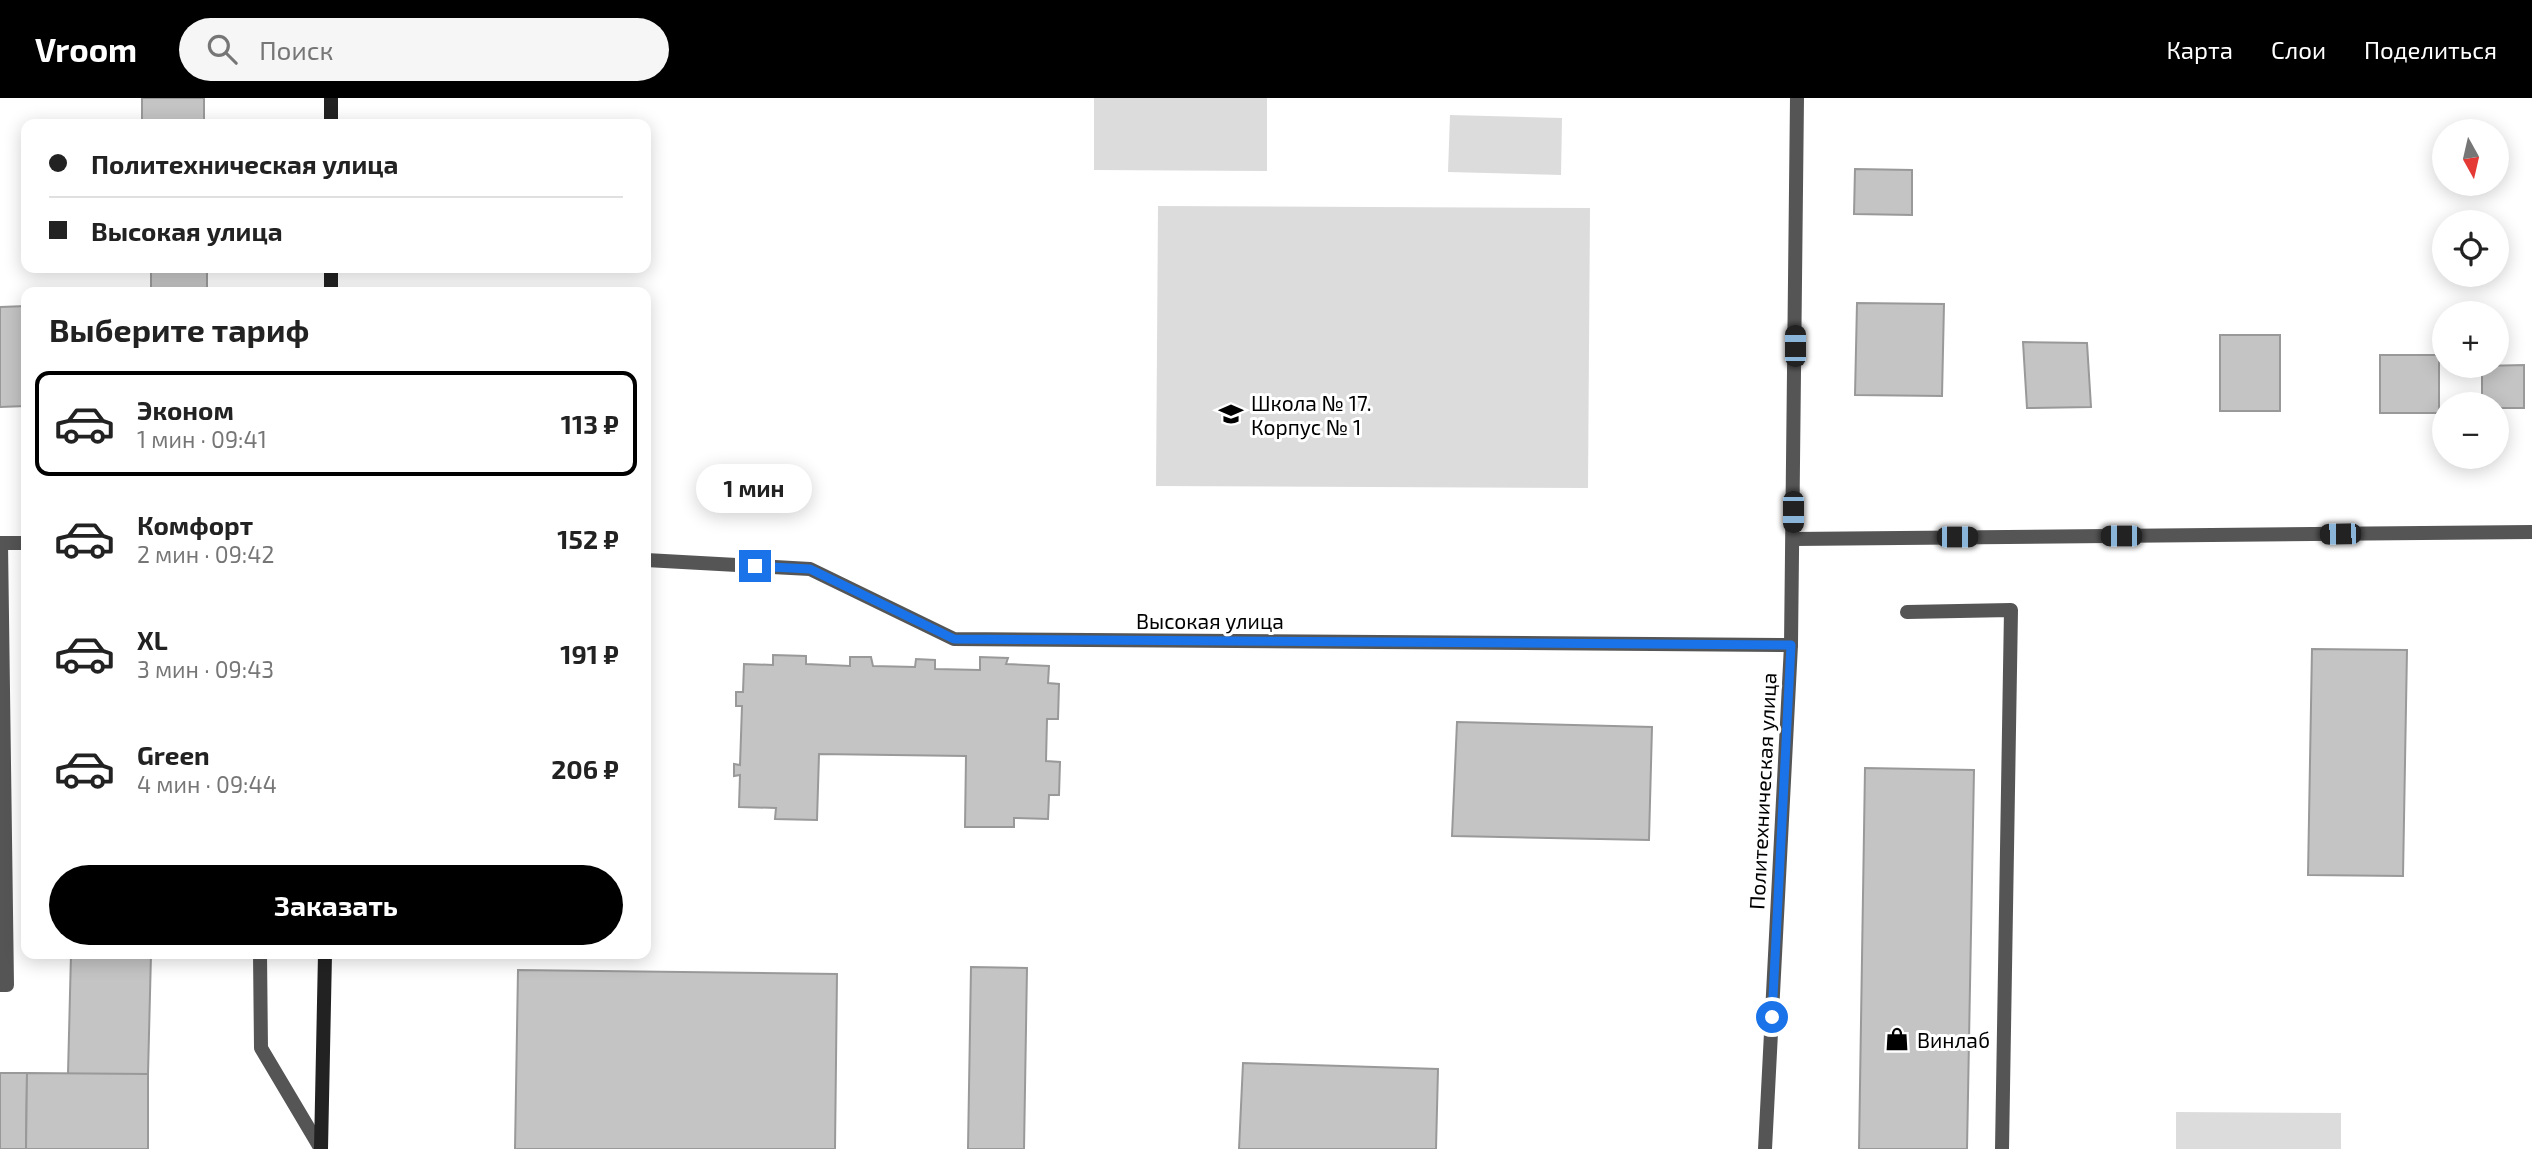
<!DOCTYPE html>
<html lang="ru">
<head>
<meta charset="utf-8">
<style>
  :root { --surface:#fff; --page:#f6f6f6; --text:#222; --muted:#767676; --line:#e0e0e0; --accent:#000 }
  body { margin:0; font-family:"Exo 2",sans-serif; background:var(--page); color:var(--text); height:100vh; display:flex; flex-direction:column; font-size:26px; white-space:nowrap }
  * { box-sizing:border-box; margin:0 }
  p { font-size:23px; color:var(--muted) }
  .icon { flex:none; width:38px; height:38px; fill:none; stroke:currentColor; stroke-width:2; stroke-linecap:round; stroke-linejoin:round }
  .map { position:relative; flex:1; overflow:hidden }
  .drawer { position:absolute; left:21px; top:189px; width:630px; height:672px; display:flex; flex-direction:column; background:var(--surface); border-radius:14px; box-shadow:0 4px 18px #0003 }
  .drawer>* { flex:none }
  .guide { position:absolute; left:21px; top:21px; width:630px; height:154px; border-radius:14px; box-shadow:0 4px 18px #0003; display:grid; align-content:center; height:154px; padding:0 28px; background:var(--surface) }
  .needle { width:46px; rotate:172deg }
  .buttons { position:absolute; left:2432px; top:21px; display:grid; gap:14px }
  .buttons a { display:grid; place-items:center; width:77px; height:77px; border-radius:50%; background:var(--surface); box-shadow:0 4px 18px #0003; font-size:35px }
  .end { position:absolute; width:32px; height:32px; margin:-16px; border:9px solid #1a73e8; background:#fff; box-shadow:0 0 0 4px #fff }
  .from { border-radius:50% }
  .bubble { position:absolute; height:49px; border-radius:24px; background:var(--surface); box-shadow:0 4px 18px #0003; font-size:23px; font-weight:700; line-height:49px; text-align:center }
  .car { position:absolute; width:21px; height:42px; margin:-21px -10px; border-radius:9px; box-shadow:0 0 5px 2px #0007; background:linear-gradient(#222 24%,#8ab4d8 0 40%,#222 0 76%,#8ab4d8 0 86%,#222 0) }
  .guide b { display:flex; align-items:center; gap:24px; height:66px; font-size:26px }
  .guide b+b { border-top:2px solid var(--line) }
  .guide i { width:18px; height:18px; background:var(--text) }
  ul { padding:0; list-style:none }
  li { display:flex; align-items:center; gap:21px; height:105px; margin:0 14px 10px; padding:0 14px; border:4px solid transparent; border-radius:14px }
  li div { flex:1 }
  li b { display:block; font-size:26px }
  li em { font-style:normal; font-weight:700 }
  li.on { border-color:var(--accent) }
  li>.icon { width:63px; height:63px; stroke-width:1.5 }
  h2 { padding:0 28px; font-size:32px; line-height:84px }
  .button { display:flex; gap:14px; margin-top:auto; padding:14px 28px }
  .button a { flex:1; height:80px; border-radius:42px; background:var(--accent); color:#fff; font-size:28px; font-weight:700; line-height:80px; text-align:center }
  header { display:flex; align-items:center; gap:42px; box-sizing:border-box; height:98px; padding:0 35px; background:var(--accent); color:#fff }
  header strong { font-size:33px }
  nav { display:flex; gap:38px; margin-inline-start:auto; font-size:24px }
  .search { width:490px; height:63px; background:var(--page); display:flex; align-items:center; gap:18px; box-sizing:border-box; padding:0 24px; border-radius:38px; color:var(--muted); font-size:26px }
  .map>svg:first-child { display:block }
  .green { fill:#dcdcdc }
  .building { fill:#c4c4c4; stroke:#999; stroke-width:2 }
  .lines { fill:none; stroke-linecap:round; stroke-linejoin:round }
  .service { stroke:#555; stroke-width:14 }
  .minor { stroke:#555; stroke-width:14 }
  .secondary { stroke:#222; stroke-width:14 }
  .route { stroke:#1a73e8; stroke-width:9 }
  .labels { text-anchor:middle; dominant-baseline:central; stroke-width:6; stroke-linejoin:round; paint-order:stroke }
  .poi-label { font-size:21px; fill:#000; stroke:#fff; text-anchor:start }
  .street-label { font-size:21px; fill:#000; stroke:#fff }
</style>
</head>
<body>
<header>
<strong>Vroom</strong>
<div class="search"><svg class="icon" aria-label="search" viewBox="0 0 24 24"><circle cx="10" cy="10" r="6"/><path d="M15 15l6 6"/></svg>Поиск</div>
<nav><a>Карта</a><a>Слои</a><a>Поделиться</a></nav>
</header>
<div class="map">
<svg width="2532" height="1051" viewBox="0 0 2532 1051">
  <rect width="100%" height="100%" fill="#fff"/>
  <g class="green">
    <path d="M1094 0H1267V73L1094 72Z"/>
    <path d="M1450 17 1562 20 1561 77 1448 74Z"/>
    <path d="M1158 108 1590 110 1588 390 1156 388Z"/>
    <path d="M2176 1014 2341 1015V1051H2176Z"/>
  </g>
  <g class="building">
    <rect x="142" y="0" width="62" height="26"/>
    <path d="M1855 71 1912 72V117L1854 116Z"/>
    <rect x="151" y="170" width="56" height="24"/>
    <path d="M1857 205 1944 206 1942 298 1855 297Z"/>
    <path d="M26 208V308L0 309V209Z"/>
    <rect x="2220" y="237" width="60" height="76"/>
    <path d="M2023 244 2087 245 2091 309 2027 310Z"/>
    <rect x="2380" y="257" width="59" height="58"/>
    <path d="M2524 267V310H2497V306H2482V268Z"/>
    <path d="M2312 551 2407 552 2403 778 2308 777Z"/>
    <path d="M773 557 806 558V566L850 568V559H871L873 568 915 569 916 561 935 562V571L980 572V559L1008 560 1006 566 1049 568 1048 585 1059 586 1058 621H1047L1046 663 1060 664 1059 697H1049L1048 721 1014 720V729H965L966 658 819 656 817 722 775 721 776 710 739 709 740 677 734 678V666L740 667 742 608H736V594H743L744 566 773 567Z"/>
    <path d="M1457 624 1652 629 1649 742 1452 738Z"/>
    <path d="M1865 670 1974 672 1967 1051H1859Z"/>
    <path d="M71 856H151L148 976H68Z"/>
    <path d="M971 869 1027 870 1024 1051H968Z"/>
    <path d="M518 872 837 876 835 1051H515Z"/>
    <path d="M1243 965 1438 971 1436 1051H1239Z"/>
    <path d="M0 975H27L26 1051H0Z"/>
    <path d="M27 975 148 976V1051H26Z"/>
  </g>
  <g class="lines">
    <g class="service">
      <path d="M1907 514 2011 512 2002 1051"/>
      <path d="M260 856 261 950 321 1051"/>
      <path d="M0 887H7L1 445"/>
    </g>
    <g class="minor">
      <path d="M1793 441 2532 434"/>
      <path d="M0 445H26"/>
      <path d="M646 462 810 471 954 541 1791 547"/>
      <path d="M1765 1051 1791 547 1797 0"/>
    </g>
    <g class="secondary">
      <path d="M331 0V26"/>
      <path d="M331 170V194"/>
      <path d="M321 1051 325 856"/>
    </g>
  </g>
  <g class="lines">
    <path class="route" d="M755 468 810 471 954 541 1791 547 1772 919"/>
  </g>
  <defs>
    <g id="school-bare" transform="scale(1.89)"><path d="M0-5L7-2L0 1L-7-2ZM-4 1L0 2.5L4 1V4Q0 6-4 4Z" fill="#000" stroke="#fff" stroke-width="2.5" paint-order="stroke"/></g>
    <g id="shop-bare" transform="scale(1.89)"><path d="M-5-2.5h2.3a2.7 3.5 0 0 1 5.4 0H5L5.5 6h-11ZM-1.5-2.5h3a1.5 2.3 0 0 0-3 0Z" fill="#000" stroke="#fff" stroke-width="2.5" paint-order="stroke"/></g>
  </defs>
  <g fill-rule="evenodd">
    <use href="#school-bare" x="1231" y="316"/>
    <use href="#shop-bare" x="1897" y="941"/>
  </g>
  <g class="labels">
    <g class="poi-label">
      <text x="1251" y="304">Школа № 17.<tspan x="1251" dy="24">Корпус № 1</tspan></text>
      <text x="1917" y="941">Винлаб</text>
    </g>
    <g class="street-label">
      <text x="1210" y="522">Высокая улица</text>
      <text transform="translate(1762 693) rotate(-87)">Политехническая улица</text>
    </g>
  </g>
</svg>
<div class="buttons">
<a><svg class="needle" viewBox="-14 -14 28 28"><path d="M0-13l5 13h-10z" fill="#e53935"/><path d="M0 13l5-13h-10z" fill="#767676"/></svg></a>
<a><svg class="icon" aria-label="locate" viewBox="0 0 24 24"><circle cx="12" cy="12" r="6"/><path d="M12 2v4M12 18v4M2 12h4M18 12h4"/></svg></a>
<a>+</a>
<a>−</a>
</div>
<i class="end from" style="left:1772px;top:919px"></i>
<i class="end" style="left:755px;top:468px"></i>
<div class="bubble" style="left:696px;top:366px;width:116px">1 мин</div>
<i class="car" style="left:1795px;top:248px;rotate:0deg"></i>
<i class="car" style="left:1793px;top:414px;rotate:180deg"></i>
<i class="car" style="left:2340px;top:436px;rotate:269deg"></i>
<i class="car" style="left:2121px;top:438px;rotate:270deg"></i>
<i class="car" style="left:1957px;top:439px;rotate:90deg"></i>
<div class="guide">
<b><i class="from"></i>Политехническая улица</b>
<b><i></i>Высокая улица</b>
</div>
<section class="drawer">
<h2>Выберите тариф</h2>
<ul>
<li class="on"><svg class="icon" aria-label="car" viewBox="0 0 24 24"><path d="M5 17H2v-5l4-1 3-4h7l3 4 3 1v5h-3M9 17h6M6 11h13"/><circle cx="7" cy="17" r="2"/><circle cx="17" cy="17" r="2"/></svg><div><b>Эконом</b><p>1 мин · 09:41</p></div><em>113 ₽</em></li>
<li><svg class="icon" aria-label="car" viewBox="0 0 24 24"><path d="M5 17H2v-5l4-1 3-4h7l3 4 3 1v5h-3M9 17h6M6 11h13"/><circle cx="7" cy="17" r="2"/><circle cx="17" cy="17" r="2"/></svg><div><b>Комфорт</b><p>2 мин · 09:42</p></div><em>152 ₽</em></li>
<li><svg class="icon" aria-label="car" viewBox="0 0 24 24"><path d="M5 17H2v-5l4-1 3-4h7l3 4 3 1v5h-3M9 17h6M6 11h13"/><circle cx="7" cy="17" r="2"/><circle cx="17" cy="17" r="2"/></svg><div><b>XL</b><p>3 мин · 09:43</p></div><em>191 ₽</em></li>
<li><svg class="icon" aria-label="car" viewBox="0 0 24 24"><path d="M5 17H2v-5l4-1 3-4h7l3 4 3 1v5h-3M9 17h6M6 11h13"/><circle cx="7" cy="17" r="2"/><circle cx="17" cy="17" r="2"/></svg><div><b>Green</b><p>4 мин · 09:44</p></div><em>206 ₽</em></li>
</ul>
<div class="button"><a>Заказать</a></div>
</section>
</div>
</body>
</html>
